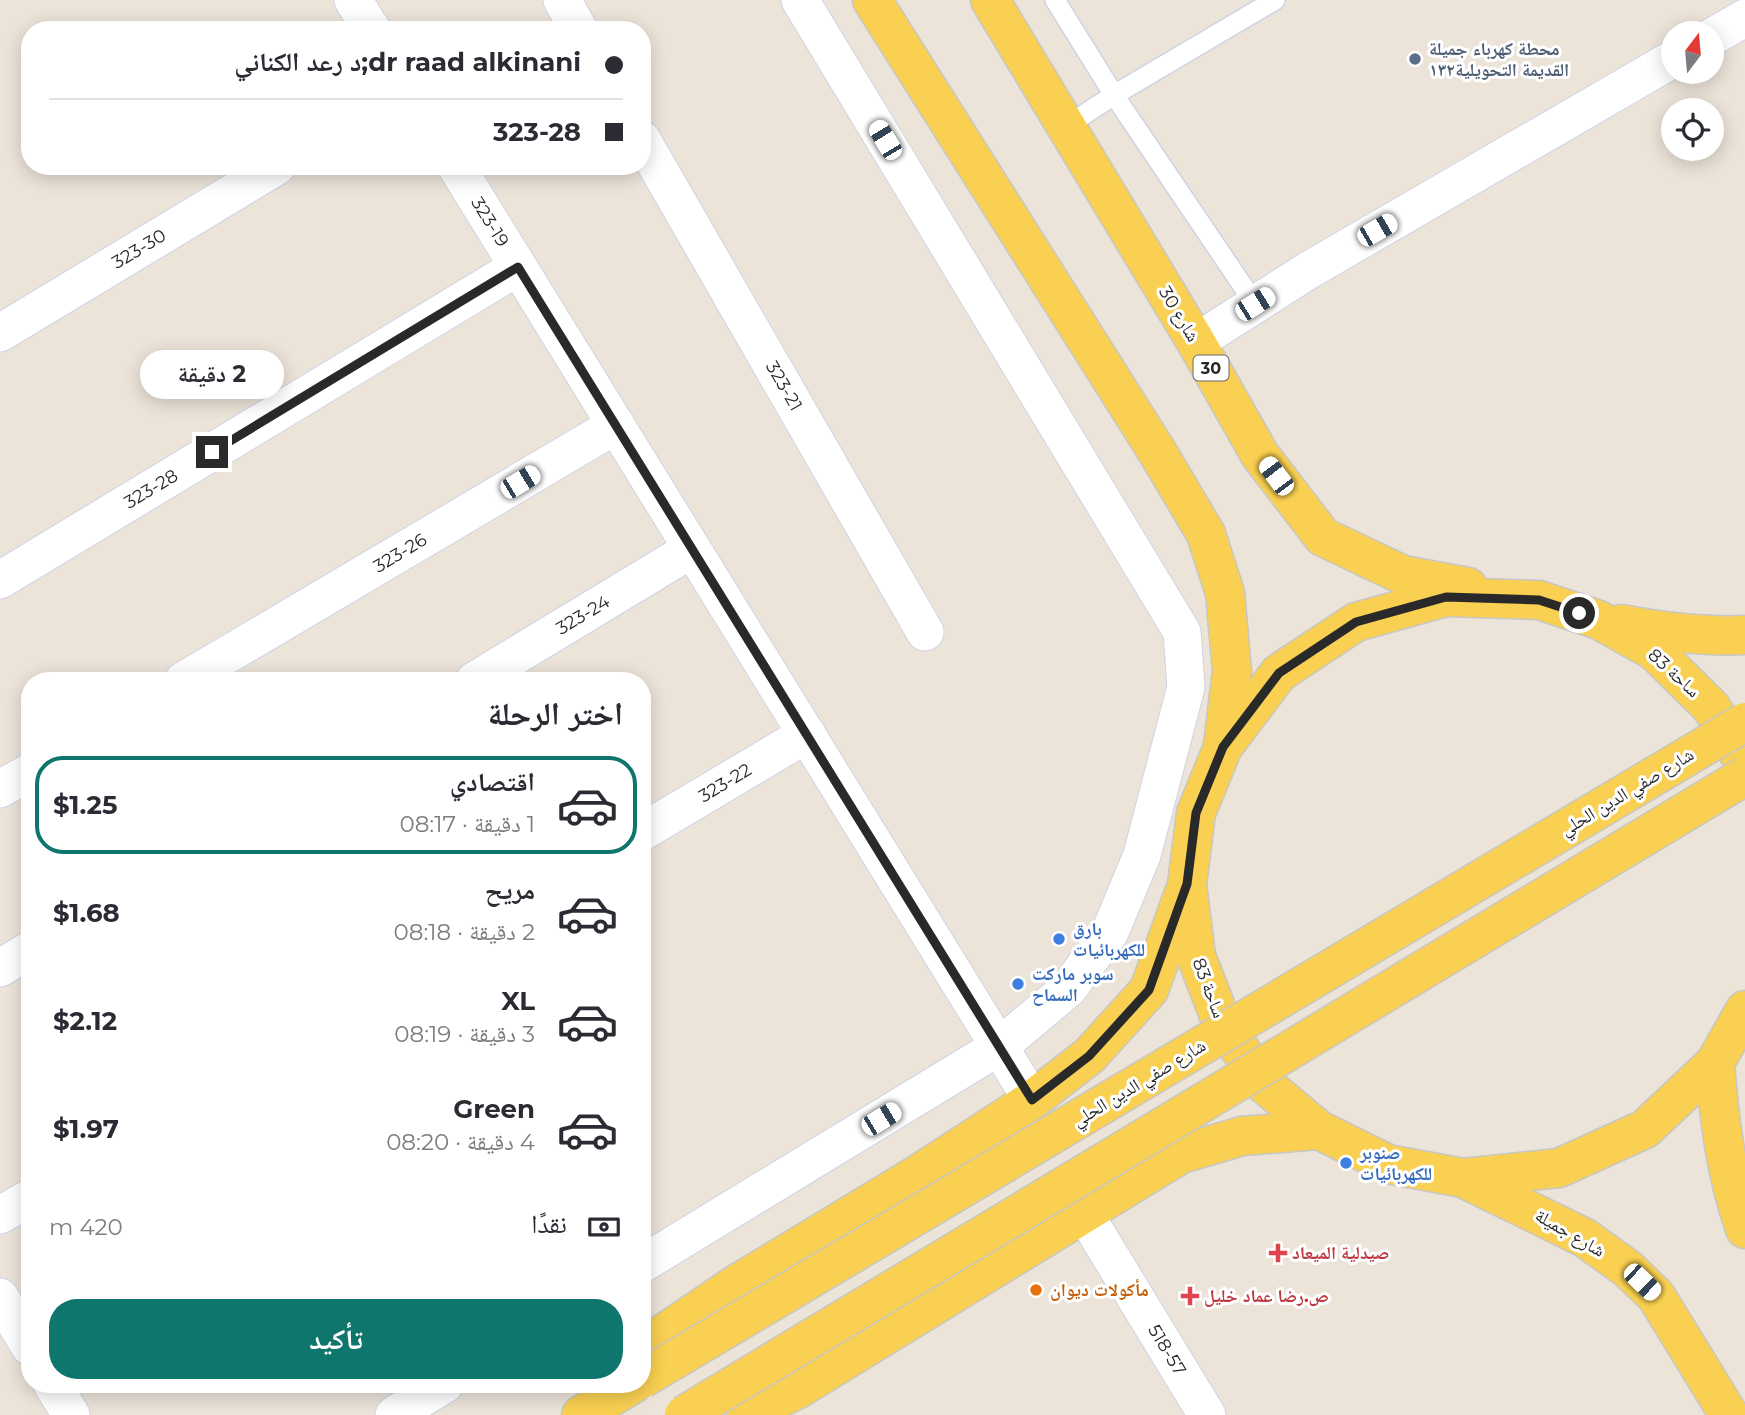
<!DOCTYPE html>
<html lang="ar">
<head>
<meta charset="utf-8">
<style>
  :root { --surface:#fff; --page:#f2f2f3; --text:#2b2b33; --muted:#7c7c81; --line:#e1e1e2; --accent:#0f766e }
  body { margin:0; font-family:Montserrat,"Noto Naskh Arabic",sans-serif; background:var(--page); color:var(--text); direction:rtl; height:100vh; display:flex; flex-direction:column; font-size:26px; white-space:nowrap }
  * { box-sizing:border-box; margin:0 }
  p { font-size:23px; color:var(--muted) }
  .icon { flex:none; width:38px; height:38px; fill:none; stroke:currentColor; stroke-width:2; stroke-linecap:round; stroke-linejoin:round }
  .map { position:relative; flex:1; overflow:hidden; direction:ltr }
  .side { position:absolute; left:21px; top:672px; width:630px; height:721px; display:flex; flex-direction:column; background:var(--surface); border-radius:28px; box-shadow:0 4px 18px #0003; direction:rtl }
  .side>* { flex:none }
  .top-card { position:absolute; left:21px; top:21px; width:630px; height:154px; border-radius:28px; box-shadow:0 4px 18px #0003; direction:rtl; display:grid; align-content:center; height:154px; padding:0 28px; background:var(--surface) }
  .needle { width:46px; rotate:16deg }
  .buttons { position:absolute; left:1661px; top:21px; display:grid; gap:14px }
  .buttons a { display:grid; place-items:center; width:63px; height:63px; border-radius:50%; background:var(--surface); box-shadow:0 4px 18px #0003; font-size:35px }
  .end { position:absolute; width:32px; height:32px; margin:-16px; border:9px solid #292929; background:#fff; box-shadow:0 0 0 4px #fff }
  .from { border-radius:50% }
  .bubble { position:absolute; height:49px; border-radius:24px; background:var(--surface); box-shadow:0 4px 18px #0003; font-size:23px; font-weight:700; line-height:49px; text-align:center; direction:rtl }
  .car { position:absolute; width:21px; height:42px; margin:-21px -10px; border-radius:9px; box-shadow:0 0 5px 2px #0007; background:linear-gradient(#fff 24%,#345 0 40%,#fff 0 76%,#345 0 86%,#fff 0) }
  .top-card b { display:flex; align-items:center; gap:24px; height:66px; font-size:26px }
  .top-card b+b { border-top:2px solid var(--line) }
  .top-card i { width:18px; height:18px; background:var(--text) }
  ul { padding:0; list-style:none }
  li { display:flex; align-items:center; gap:21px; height:98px; margin:0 14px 10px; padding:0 14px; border:4px solid transparent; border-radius:28px }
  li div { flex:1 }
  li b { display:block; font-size:26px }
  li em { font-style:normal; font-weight:700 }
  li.active { border-color:var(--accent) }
  li>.icon { width:63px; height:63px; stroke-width:1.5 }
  h2 { padding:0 28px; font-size:32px; line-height:84px }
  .pay { display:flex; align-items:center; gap:18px; height:77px; padding:0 28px; font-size:26px }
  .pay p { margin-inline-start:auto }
  .action { display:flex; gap:14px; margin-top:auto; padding:14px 28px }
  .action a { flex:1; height:80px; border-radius:28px; background:var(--accent); color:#fff; font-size:28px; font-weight:700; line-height:80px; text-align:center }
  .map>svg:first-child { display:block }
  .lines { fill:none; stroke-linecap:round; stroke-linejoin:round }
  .service-casing { stroke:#cfd3e3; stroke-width:22 }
  .minor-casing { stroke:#cfd3e3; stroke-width:39 }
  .primary-casing { stroke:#c7c7c7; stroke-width:41 }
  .service { stroke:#fff; stroke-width:19 }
  .minor { stroke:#fff; stroke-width:37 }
  .primary { stroke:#f9d051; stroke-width:38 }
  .primary-bridge-casing { stroke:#c7c7c7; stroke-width:41; stroke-linecap:butt }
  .primary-bridge { stroke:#f9d051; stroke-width:38 }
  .route { stroke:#292929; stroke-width:9 }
  .service-dot { fill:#5c6f8a; stroke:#fff; stroke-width:2.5 }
  .shop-dot { fill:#3f7fe0; stroke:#fff; stroke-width:2.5 }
  .health-dot { fill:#e0444e; stroke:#fff; stroke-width:2.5 }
  .food-dot { fill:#e8710a; stroke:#fff; stroke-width:2.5 }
  .labels { text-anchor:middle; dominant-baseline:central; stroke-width:6; stroke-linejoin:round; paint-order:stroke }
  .shield { fill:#fff; stroke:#696969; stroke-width:2 }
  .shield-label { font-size:16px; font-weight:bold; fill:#292929 }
  .service-label { font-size:18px; font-weight:bold; fill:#4e5e75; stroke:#fff; text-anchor:start }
  .street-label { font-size:18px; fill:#292929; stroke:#fff }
  .shop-label { font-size:18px; font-weight:bold; fill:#366cbe; stroke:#fff; text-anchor:start }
  .health-label { font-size:18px; font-weight:bold; fill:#be3a42; stroke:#fff; text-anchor:start }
  .food-label { font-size:18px; font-weight:bold; fill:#c56008; stroke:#fff; text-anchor:start }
</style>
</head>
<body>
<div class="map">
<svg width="1745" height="1415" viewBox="0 0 1745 1415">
  <rect width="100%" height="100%" fill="#ece4d9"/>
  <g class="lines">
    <g class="service-casing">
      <g id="service">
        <path d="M1055 0 1114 95 1255 304"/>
        <path d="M1065 127 1114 95 1275 0"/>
      </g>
    </g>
    <g class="minor-casing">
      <g id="minor">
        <path d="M353 0 372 30"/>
        <path d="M562 0 579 30"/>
        <path d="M1712 37 1745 18"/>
        <path d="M642 140 925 632"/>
        <path d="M456 166 1032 1100"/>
        <path d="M0 333 277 166"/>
        <path d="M1196 342 1309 270 1673 59"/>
        <path d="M0 580 518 267"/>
        <path d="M183 681 616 425"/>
        <path d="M474 681 692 549"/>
        <path d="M0 789 30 772"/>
        <path d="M642 832 807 734"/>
        <path d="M0 968 30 950"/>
        <path d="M1084 1213 1207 1415"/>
        <path d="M0 1215 30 1198"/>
        <path d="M642 1264 1000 1046 1068 989 1110 932 1142 855 1186 687 1182 632 800 0"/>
        <path d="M0 1297 30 1347"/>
        <path d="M52 1384 71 1415"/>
        <path d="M394 1415 445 1384"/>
      </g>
    </g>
    <g class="primary-casing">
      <g id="primary">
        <path d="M872 0 1158 453 1206 534 1225 593 1232 671 1223 745"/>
        <path d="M990 0 1196 342 1260 455 1323 537 1403 575 1468 587"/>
        <path d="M1621 624C1663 632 1703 637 1745 635"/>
        <path d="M1745 764 1711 707 1654 651 1599 620 1539 600 1446 597 1356 622 1279 673 1223 747 1196 813 1187 884 1196 956 1222 1023 1263 1083 1319 1130 1388 1164 1463 1178 1559 1168 1645 1129 1715 1063 1745 1010"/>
        <path d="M1715 1063C1719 1120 1726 1174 1745 1229"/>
        <path d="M1463 1178 1585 1238 1628 1269 1656 1296 1729 1415"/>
        <path d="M642 1348 735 1285 920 1173 1032 1100 1089 1056 1149 990 1184 893"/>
        <path d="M581 1415 633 1384"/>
        <path d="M746 1415 798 1389 1181 1154 1242 1136 1319 1130"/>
      </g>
    </g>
    <use href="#service" class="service"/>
    <use href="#minor" class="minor"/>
    <use href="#primary" class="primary"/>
    <g class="primary-bridge-casing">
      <g id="primary-bridge">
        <path d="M642 1379 1745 722"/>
        <path d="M684 1415 1745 776"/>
      </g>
    </g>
    <use href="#primary-bridge" class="primary-bridge"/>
  </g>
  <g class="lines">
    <path class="route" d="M212 452 518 267 1032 1100 1089 1056 1149 990 1187 884 1196 813 1223 747 1279 673 1356 622 1446 597 1539 600 1579 613"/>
  </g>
  <circle class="service-dot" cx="1415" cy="59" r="7"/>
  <g class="shop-dot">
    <circle cx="1059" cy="939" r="7"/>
    <circle cx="1018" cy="984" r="7"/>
    <circle cx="1346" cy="1163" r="7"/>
  </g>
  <g class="health-dot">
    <path d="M1274.5 1242.5h7v7h7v7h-7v7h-7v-7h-7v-7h7z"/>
    <path d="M1186.5 1285.5h7v7h7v7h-7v7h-7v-7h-7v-7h7z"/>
  </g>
  <circle class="food-dot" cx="1036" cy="1290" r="7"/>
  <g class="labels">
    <rect class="shield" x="1193.5" y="355.5" width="35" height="25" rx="5"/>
    <g class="shield-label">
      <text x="1211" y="368">30</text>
    </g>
    <g class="service-label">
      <text x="1429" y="49">محطة كهرباء جميلة<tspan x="1429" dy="21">القديمة التحويلية١٣٢</tspan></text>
    </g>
    <g class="street-label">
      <text transform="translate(490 222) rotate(58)">323-19</text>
      <text transform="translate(139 249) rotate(-31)">323-30</text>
      <text transform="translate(1179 314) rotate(59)">شارع 30</text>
      <text transform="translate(784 386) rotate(60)">323-21</text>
      <text transform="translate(151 489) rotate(-31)">323-28</text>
      <text transform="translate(400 553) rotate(-31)">323-26</text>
      <text transform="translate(583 615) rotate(-31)">323-24</text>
      <text transform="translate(1674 673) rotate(42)">ساحة 83</text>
      <text transform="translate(725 783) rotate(-31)">323-22</text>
      <text transform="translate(1627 792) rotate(-31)">شارع صفي الدين الحلي</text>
      <text transform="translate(1209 988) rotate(69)">ساحة 83</text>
      <text transform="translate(1139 1083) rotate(-31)">شارع صفي الدين الحلي</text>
      <text transform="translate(1570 1233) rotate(30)">شارع جميلة</text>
      <text transform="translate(1167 1350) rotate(59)">518-57</text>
    </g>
    <g class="shop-label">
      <text x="1073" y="929">بارق<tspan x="1073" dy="21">للكهربائيات</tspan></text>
      <text x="1032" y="974">سوبر ماركت<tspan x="1032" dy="21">السماح</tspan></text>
      <text x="1360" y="1153">صنوبر<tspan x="1360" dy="21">للكهربائيات</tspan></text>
    </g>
    <g class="health-label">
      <text x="1292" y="1253">صيدلية الميعاد</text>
      <text x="1204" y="1296">ص.رضا عماد خليل</text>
    </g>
    <g class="food-label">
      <text x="1050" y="1290">مأكولات ديوان</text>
    </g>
  </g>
</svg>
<div class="buttons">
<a><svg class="needle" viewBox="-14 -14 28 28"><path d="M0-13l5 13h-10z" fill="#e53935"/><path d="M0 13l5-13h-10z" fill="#7c7c81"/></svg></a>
<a><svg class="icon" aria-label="locate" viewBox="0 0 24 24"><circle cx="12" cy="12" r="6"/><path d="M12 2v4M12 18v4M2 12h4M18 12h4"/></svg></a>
</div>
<i class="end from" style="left:1579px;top:613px"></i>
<i class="end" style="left:212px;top:452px"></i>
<div class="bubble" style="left:140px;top:350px;width:144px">2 دقيقة</div>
<i class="car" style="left:885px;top:140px;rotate:329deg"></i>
<i class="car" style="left:1377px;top:230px;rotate:60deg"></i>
<i class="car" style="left:1255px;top:304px;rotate:58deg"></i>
<i class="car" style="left:1276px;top:476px;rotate:323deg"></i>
<i class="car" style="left:520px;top:482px;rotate:59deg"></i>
<i class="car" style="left:881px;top:1119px;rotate:59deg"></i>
<i class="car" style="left:1642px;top:1282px;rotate:134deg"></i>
<div class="top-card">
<b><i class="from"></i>dr raad alkinani;د رعد الكناني</b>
<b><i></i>323-28</b>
</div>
<section class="side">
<h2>اختر الرحلة</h2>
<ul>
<li class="active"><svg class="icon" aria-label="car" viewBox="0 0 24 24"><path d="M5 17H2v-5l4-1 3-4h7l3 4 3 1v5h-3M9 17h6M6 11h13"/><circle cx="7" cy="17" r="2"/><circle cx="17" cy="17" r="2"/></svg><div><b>اقتصادي</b><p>1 دقيقة · 08:17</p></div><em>$1.25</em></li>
<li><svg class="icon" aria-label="car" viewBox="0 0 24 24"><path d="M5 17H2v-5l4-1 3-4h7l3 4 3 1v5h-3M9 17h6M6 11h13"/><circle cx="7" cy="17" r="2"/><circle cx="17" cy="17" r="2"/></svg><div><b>مريح</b><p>2 دقيقة · 08:18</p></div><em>$1.68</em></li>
<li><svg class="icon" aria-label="car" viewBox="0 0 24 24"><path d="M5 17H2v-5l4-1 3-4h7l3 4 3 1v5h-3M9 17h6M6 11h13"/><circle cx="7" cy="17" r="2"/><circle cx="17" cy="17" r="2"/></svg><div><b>XL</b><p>3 دقيقة · 08:19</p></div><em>$2.12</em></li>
<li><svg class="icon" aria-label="car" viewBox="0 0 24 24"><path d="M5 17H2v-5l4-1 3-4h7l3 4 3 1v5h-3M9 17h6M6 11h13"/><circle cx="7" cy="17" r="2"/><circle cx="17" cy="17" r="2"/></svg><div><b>Green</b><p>4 دقيقة · 08:20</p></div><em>$1.97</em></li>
</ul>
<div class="pay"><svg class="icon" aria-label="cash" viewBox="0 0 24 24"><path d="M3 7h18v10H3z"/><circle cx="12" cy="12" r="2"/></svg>نقدًا<p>420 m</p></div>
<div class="action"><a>تأكيد</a></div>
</section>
</div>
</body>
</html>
